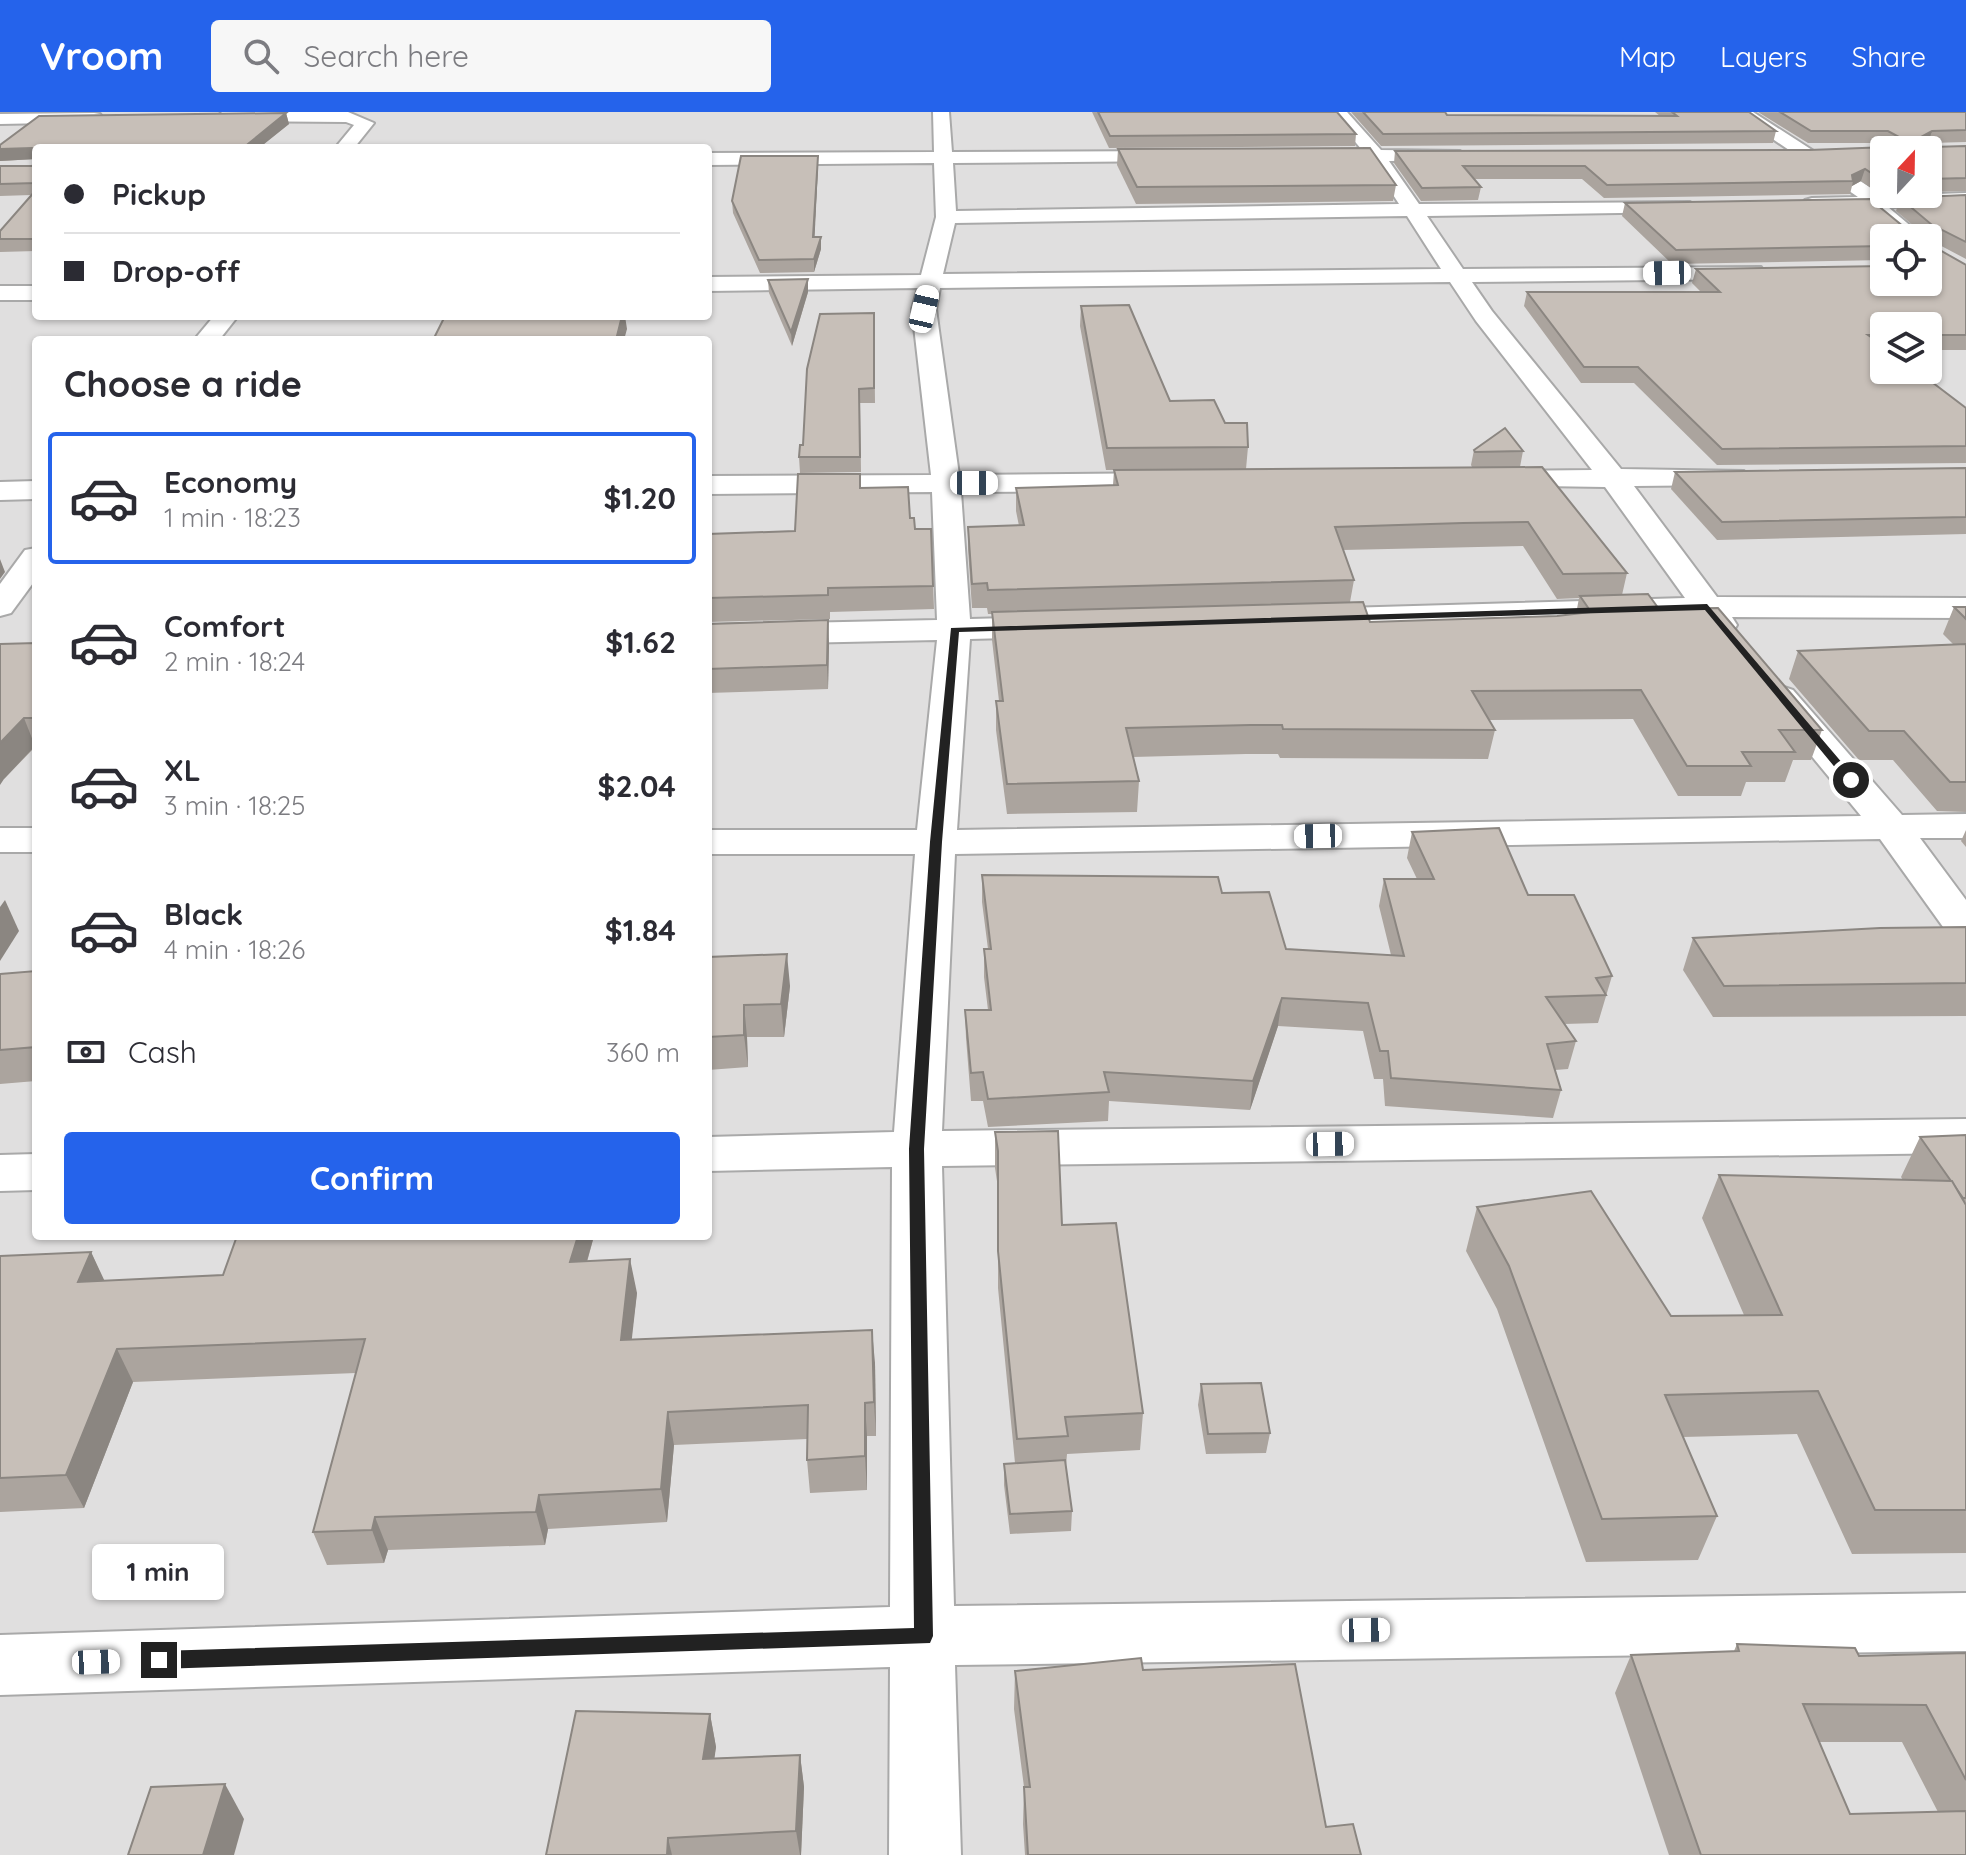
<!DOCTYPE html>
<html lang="en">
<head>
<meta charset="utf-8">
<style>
  :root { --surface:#fff; --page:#f7f7f7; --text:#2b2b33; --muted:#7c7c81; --line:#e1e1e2; --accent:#2563eb }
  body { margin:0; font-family:Quicksand,sans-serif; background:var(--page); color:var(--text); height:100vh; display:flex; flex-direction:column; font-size:30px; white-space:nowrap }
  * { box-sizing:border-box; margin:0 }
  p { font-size:26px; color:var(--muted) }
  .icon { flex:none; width:44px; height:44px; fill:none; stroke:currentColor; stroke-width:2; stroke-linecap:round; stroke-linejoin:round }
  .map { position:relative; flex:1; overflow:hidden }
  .sheet { position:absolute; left:32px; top:224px; width:680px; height:904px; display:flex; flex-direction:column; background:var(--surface); border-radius:8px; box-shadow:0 2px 6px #0004 }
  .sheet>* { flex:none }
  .guide { position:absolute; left:32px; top:32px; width:680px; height:176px; border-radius:8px; box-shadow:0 2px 6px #0004; display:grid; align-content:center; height:176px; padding:0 32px; background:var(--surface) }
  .needle { width:52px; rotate:22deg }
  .buttons { position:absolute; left:1870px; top:24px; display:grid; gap:16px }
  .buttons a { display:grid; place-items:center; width:72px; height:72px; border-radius:8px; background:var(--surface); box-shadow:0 2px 6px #0004; font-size:40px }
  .end { position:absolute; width:36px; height:36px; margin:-18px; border:10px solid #222; background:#fff; box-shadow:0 0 0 4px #fff }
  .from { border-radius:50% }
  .bubble { position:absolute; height:56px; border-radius:8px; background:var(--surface); box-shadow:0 2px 6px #0004; font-size:26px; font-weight:700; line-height:56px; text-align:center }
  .car { position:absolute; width:24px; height:48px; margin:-24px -12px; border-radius:10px; box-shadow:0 0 6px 2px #0007; background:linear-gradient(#fff 24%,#345 0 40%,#fff 0 76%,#345 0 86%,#fff 0) }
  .guide b { display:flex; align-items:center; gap:28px; height:76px; font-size:30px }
  .guide b+b { border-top:2px solid var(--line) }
  .guide i { width:20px; height:20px; background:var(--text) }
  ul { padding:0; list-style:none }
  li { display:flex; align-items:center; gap:24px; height:132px; margin:0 16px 12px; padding:0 16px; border:4px solid transparent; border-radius:8px }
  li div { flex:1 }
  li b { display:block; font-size:30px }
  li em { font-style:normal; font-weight:700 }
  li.on { border-color:var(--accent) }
  li>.icon { width:72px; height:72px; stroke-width:1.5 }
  h2 { padding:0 32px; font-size:36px; line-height:96px }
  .pay { display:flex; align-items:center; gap:20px; height:88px; padding:0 32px; font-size:30px }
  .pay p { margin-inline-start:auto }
  .button { display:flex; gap:16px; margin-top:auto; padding:16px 32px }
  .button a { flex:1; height:92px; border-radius:8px; background:var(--accent); color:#fff; font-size:32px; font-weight:700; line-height:92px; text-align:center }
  header { display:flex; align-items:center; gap:48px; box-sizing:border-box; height:112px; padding:0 40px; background:var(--accent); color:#fff }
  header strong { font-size:38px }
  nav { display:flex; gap:44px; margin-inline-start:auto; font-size:28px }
  .search { width:560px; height:72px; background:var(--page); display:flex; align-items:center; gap:20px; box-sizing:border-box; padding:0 28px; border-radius:8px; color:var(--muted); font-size:30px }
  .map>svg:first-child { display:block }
  .residential { fill:#e0dfdf; fill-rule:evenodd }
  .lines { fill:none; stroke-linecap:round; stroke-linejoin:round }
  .minor-casing { stroke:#a9a9a9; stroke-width:4 }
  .minor { fill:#fff; fill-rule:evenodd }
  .wall { fill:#aba49e; fill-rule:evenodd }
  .shaded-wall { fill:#8b8681 }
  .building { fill:#c7bfb8; stroke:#8b8681; stroke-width:2 }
  .route { fill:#222 }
</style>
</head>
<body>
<header>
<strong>Vroom</strong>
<div class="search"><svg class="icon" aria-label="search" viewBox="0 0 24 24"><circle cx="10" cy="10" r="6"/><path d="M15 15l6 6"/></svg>Search here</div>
<nav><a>Map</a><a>Layers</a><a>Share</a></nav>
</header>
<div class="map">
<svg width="1966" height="1743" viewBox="0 0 1966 1743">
  <rect width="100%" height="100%" fill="#f2efe9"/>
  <path class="residential" d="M0 0H1966V1743H0ZM36 36H708V204H36ZM1884 38H1928V82H1884ZM1884 126H1928V170H1884ZM1884 214H1928V258H1884ZM36 228H708V1124H36Z"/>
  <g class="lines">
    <g class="minor-casing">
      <g id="minor">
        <path d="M222 0H348L374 11 354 36H335L354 13 346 10 226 9 218 4Z"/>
        <path d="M933 0H949L952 40 1178 39 1187 44 1178 49 953 51 956 99 1399 92 1371 49 1308 48 1305 44 1308 40 1314 39 1362 38 1330 0H1347L1381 38 1460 39 1463 43 1454 48 1389 49 1419 92 1690 90 1693 94 1683 100 1427 104 1463 157 1761 155 1764 160 1753 167 1472 170 1492 199 1621 357 1744 359 1748 365 1744 371 1734 373 1634 374 1717 485 1966 486V506L1732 505 1737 513 1733 520 1721 523 1709 520 1699 505 1310 517 1298 514 1294 507 1298 500 1310 497 1685 486 1605 375 1480 373 1476 367 1480 361 1490 359 1592 358 1476 209 1450 170 940 176 936 197 959 363 1174 361 1184 364 1188 370 1184 376 1174 379 961 380 970 507 1050 505 1062 508 1066 515 1062 522 1050 525 970 527 957 718 1861 704 1763 585 1769 578 1781 574 1793 578 1902 703 1966 702V726H1920L1966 788V830L1951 826 1880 727 955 742 942 1019 1966 1007V1041L942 1054 954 1494 1966 1481V1539L955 1553 961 1743H889L890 1555 0 1583V1523L890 1495 892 1055 708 1059V1025L894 1020 915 742H708V718H917L937 528 708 533V513L937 508 932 380 708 382V364L931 363 912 197 918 176 708 179V165L921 163 936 105 934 51 708 53V41L934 40ZM1407 104 1441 157 943 162 955 111Z"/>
        <path d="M1733 0H1753L1871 76 1878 84 1966 81V93L1888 95 1925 126H1902L1867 96H1805L1802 92 1805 88 1812 86 1858 85Z"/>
        <path d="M94 1 100 2 103 6 100 10 0 12V2Z"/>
        <rect x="0" y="174" width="36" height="14"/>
        <path d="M214 204H238L219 228H194Z"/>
        <path d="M36 369V387L0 388V370Z"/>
        <path d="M36 436V467L11 501 0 504V472L25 438Z"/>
        <rect x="0" y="716" width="36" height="24"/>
        <path d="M36 1042V1078L0 1079V1043Z"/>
      </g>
    </g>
    <use href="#minor" class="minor"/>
  </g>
  <g class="wall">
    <path d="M1092 0H1337L1356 22 1355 34 1109 36Z"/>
    <path d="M1351 0H1445L1447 3 1660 4 1655 0H1749L1776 19 1773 31 1381 34Z"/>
    <path d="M1758 0H1966V30L1930 31 1932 35 1966 34V79L1928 80V38H1884V81H1878L1861 69 1852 74 1850 82 1604 86 1582 67H1473L1481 75 1478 88 1421 89 1394 51 1395 39 1810 38 1888 35V34L1884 31H1808Z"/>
    <path d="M286 1 289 12 259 36H36V139L0 140V119L31 83 0 84V54H32L35 51V47L0 49V33Z"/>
    <path d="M1118 37 1396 73 1393 89 1136 92 1117 53Z"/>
    <path d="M818 55 814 125 821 137 814 160 760 161 733 101 732 89Z"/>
    <path d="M1966 83V147L1930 128 1931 133 1966 153V238H1928V214H1884V258L1966 296V351L1717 353 1634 271H1581L1524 194 1527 180H1701L1692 171 1696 157 1928 170 1884 126V148L1672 152 1622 104 1625 91 1915 115 1896 99 1900 86Z"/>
    <path d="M768 168 808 180 792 234 769 181Z"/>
    <path d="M1081 194 1170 289 1225 311 1248 335 1246 357 1106 358 1080 214Z"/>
    <path d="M874 201 875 291H860L861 360 800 361 799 345 803 333Z"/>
    <path d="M1474 338 1523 339 1520 355H1472L1471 353Z"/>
    <path d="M1542 355 1627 461 1622 483 1659 497 1822 618 1811 648H1793L1785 670H1746L1741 684H1678L1633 607 1489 608 1495 618 1488 647 1280 646 1278 642H1246L1133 645 1139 669 1137 700 1007 702 996 618V589H999L992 528V502H988L987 496H972L968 438V415L1019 414 1016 399V376L1113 373 1114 358ZM1523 434 1557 487 1579 486 1576 502 1557 504 1370 510 1350 490 1354 468 1343 438Z"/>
    <path d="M1966 356V422L1717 428 1671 377 1675 360Z"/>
    <path d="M861 376 915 417H931L934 497 830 500V507L708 510V422L795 419Z"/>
    <path d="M1954 495H1966V700L1937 699 1893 648H1859L1789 567 1798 539 1953 532 1943 522Z"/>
    <path d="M708 512 829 532 828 577 708 581Z"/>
    <path d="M36 531V634L4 667Z"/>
    <path d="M1966 718V735L1961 729Z"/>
    <path d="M1412 720 1528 783 1612 864 1598 911 1564 912 1576 929 1568 957 1555 958 1561 978 1553 1006 1385 994 1383 967H1374L1363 919 1278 914 1250 998 1109 989 1108 1009 988 1015 983 989H971L966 926 965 898H988L984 865V837H988L982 790V763L1222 781 1286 837 1391 843 1379 794 1384 767H1417L1407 746Z"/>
    <path d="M1966 815V904L1713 905 1683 858 1693 826Z"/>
    <path d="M708 845 790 874 784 925H747L748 955 708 958Z"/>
    <path d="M36 859V969L0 972V862Z"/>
    <path d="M995 1020 1062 1113 1143 1301 1140 1338 1067 1342 1066 1354 1072 1399 1071 1419 1010 1422 1004 1373V1352L1015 1351 998 1176V1076L995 1056Z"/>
    <path d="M1966 1023V1441L1852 1442 1797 1322 1683 1325 1717 1404 1698 1448 1586 1450 1497 1197 1466 1139 1477 1095 1671 1204 1744 1203 1702 1106 1719 1063 1903 1068 1901 1065 1920 1025Z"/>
    <path d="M237 1124H594L587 1150 637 1181 631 1227 875 1251 876 1324H867V1378L810 1381 807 1348V1327L674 1333 667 1410 548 1417 545 1433 388 1438 384 1451 327 1453 313 1420 356 1261 133 1270 84 1396 0 1400V1144L91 1140 104 1169 223 1163Z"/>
    <path d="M1201 1272 1270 1321 1266 1341 1206 1342 1198 1293Z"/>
    <path d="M1737 1532 1859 1544 1966 1541V1743H1669L1615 1581 1631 1543 1734 1539ZM1819 1630H1902L1938 1700 1850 1702Z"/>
    <path d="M1143 1558 1326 1715 1361 1743H1025L1023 1712 1024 1675 1014 1597 1015 1559Z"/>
    <path d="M710 1602 716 1635 714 1646 800 1643 804 1675 801 1743H546Z"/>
  </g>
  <g class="shaded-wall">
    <path d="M286 1 289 12 259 36H243Z"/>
    <path d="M1932 19 1928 31 1921 25Z"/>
    <path d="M32 36 36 47 0 49V37Z"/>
    <path d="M818 44V55L814 137 813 125Z"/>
    <path d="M1865 57 1861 69 1852 74 1853 69 1852 63Z"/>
    <path d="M821 125V137L814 160V147Z"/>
    <path d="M808 167V180L792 234 791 220Z"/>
    <path d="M622 204H625L627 217 624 228H616Z"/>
    <path d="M0 447 5 460 0 467Z"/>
    <path d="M828 508 829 532 828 577 827 553Z"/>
    <path d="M24 606 35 634 4 667 0 673V631Z"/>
    <path d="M5 788 19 819 0 849V795Z"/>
    <path d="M787 842 790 874 784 925 781 892Z"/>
    <path d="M1282 886 1278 914 1250 998 1253 969Z"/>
    <path d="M744 893 747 925 748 955 744 923Z"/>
    <path d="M578 1124H594L577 1184 570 1150Z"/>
    <path d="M91 1140 107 1174 78 1170Z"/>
    <path d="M630 1147 637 1181 628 1261 621 1228Z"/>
    <path d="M872 1218 875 1251 876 1324 874 1290Z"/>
    <path d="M117 1237 133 1270 84 1396 66 1363Z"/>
    <path d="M865 1291 867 1324V1378L865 1344Z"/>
    <path d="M668 1300 674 1333 667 1410 661 1377Z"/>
    <path d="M539 1383 548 1417 545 1433 536 1400Z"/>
    <path d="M375 1405 388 1438 384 1451 372 1418Z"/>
    <path d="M710 1602 716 1635 710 1679 703 1647Z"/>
    <path d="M800 1643 804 1675 801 1743H800L796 1719Z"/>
    <path d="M225 1672 244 1707 234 1743H203Z"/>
    <path d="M668 1726 672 1743H667Z"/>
  </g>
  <g class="building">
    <path d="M1098 0H1337L1356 22 1110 24Z"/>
    <path d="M1363 0H1445L1447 3 1677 4 1672 0H1749L1776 19 1383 22Z"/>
    <path d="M1780 0H1966V18L1932 19 1921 25 1929 29 1932 35 1966 34V66L1928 67V38H1884V68H1882L1865 57 1852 63 1853 69 1607 73 1585 54H1463L1481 75 1422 76 1395 39 1810 38 1888 35 1891 29 1899 25 1888 19H1811Z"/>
    <path d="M286 1 243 36H36V71L0 72V54H32L35 51V39L32 36 0 37V33L39 4Z"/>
    <path d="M1370 36 1396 73 1137 75 1118 37Z"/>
    <path d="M741 44H818L813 125H821L814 147 759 148 732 89Z"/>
    <path d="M36 78V127H0V119Z"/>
    <path d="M1966 83V130L1932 113 1900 86Z"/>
    <path d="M1870 87 1904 115 1929 116 1931 133 1966 153V223H1928V214H1884V223H1868L1884 234V258H1916L1966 296V334L1722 337 1638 255H1584L1527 180H1720L1696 157 1884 154V170H1928V126H1884V134L1676 138 1625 91Z"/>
    <path d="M808 167 791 220 768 168Z"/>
    <path d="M1129 193 1170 289 1214 288 1225 311H1247L1248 335 1107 336 1081 194Z"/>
    <path d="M874 201V276L859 277 860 345H799L800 333H803L807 257 820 202Z"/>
    <path d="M445 204H622L616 228H433Z"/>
    <path d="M1505 316 1523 339 1475 340 1474 338Z"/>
    <path d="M1542 355 1627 461 1563 462 1528 410 1463 411 1335 415 1354 468 988 478 987 471 972 472 968 415 1024 413 1016 376 1118 373 1114 358Z"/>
    <path d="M1966 356V405L1722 410 1675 360Z"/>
    <path d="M798 362H860V376L908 375 910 406H914L915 417H931L933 474 828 476V483L708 486V422L795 419Z"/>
    <path d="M1648 482 1659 497 1718 496 1822 618H1779L1795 640H1742L1751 654H1687L1641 578 1472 579 1495 618 1283 617 1282 613H1250L1126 616 1139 669 1007 672 996 589H1003L992 500 1363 490 1370 510 1557 504 1591 500 1580 484Z"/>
    <path d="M1954 495H1966V507Z"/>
    <path d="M828 508 827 553 708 557V512Z"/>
    <path d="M36 531V606H24L0 631V532Z"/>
    <path d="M1966 532V670H1950L1904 619H1869L1798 539Z"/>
    <path d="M1499 716 1528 783H1574L1612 864 1596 866 1606 883 1546 885 1576 929 1547 932 1561 978 1391 966 1388 939H1380L1368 891 1282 886 1253 969 1104 960 1109 980 988 987 983 960 971 961 965 898H991L984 837H991L982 763 1218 765 1222 781 1269 780 1286 837 1404 844 1384 767H1434L1412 720Z"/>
    <path d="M1966 815V871L1724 874 1693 826 1880 816Z"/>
    <path d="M787 842 781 892 744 893V923L708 925V845Z"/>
    <path d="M36 859V935L0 938V862Z"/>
    <path d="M1058 1019 1062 1113 1116 1111 1143 1301 1065 1305 1068 1324 1017 1327 998 1139V1039L995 1020Z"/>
    <path d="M1966 1023V1086H1963L1920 1025Z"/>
    <path d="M1719 1063 1952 1069 1966 1093V1398H1875L1818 1279 1665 1283 1717 1404 1602 1407 1509 1154 1477 1095 1591 1079 1671 1204 1782 1203Z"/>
    <path d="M237 1124H578L570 1150 630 1147 621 1228 872 1218 874 1290 865 1291V1344L807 1348 808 1293 668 1300 661 1377 539 1383 536 1400 375 1405 372 1418 313 1420 365 1227 117 1237 66 1363 0 1366V1144L91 1140 78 1170 223 1163Z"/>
    <path d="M1261 1271 1270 1321 1208 1322 1201 1272Z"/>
    <path d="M1065 1348 1072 1399 1010 1402 1004 1352Z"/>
    <path d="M1737 1532 1855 1536 1859 1544 1966 1541V1668L1926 1593 1803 1592 1850 1702 1966 1699V1743H1701L1631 1543 1739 1539Z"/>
    <path d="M1141 1546 1143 1558 1295 1552 1326 1715 1353 1712 1361 1743H1028L1024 1675H1030L1015 1559Z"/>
    <path d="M576 1599 710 1602 703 1647 800 1643 796 1719 668 1726 667 1743H546Z"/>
    <path d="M225 1672 203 1743H128L151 1675Z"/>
  </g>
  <path class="route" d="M1707 492 1855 666V670H1847L1705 498 959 520 942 730 924 1037 933 1524 930 1531 159 1557 152 1554 150 1548 152 1542 159 1539 914 1516 909 1037 930 730 951 516Z"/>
</svg>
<div class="buttons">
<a><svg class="needle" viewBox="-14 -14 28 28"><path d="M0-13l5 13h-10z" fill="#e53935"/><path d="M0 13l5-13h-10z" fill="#7c7c81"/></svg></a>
<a><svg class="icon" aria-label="locate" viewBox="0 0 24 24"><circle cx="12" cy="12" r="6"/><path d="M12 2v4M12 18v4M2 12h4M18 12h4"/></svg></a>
<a><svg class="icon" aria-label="layers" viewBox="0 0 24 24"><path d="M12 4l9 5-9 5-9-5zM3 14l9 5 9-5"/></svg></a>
</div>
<i class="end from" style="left:1851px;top:668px"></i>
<i class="end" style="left:159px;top:1548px"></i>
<div class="bubble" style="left:92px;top:1432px;width:132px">1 min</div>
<i class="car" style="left:1667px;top:161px;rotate:269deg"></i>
<i class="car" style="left:924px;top:197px;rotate:13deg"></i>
<i class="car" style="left:974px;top:371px;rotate:90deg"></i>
<i class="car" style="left:1318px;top:724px;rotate:269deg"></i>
<i class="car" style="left:1330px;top:1032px;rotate:89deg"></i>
<i class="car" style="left:1366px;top:1518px;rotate:89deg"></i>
<i class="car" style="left:96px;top:1550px;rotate:88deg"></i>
<div class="guide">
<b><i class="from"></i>Pickup</b>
<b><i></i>Drop-off</b>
</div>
<section class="sheet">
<h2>Choose a ride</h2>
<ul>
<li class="on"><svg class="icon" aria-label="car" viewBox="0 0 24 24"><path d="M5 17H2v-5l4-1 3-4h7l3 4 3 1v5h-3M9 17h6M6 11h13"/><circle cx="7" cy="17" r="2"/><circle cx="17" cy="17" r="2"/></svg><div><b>Economy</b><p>1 min · 18:23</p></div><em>$1.20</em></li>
<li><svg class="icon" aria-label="car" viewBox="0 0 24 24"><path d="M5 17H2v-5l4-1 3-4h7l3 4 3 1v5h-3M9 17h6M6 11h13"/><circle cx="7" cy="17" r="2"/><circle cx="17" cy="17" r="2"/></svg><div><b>Comfort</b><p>2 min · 18:24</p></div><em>$1.62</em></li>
<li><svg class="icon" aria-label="car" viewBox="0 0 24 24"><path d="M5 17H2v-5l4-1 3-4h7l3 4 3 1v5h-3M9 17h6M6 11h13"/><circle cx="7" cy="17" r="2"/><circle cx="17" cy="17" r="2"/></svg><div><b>XL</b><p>3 min · 18:25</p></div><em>$2.04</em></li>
<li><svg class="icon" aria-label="car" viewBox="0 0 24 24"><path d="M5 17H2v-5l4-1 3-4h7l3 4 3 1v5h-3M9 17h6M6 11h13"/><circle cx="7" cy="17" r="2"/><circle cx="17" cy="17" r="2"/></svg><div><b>Black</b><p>4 min · 18:26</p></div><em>$1.84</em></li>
</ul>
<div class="pay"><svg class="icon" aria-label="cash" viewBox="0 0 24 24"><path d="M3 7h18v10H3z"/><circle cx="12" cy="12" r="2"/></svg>Cash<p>360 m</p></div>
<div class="button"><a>Confirm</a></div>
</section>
</div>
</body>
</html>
